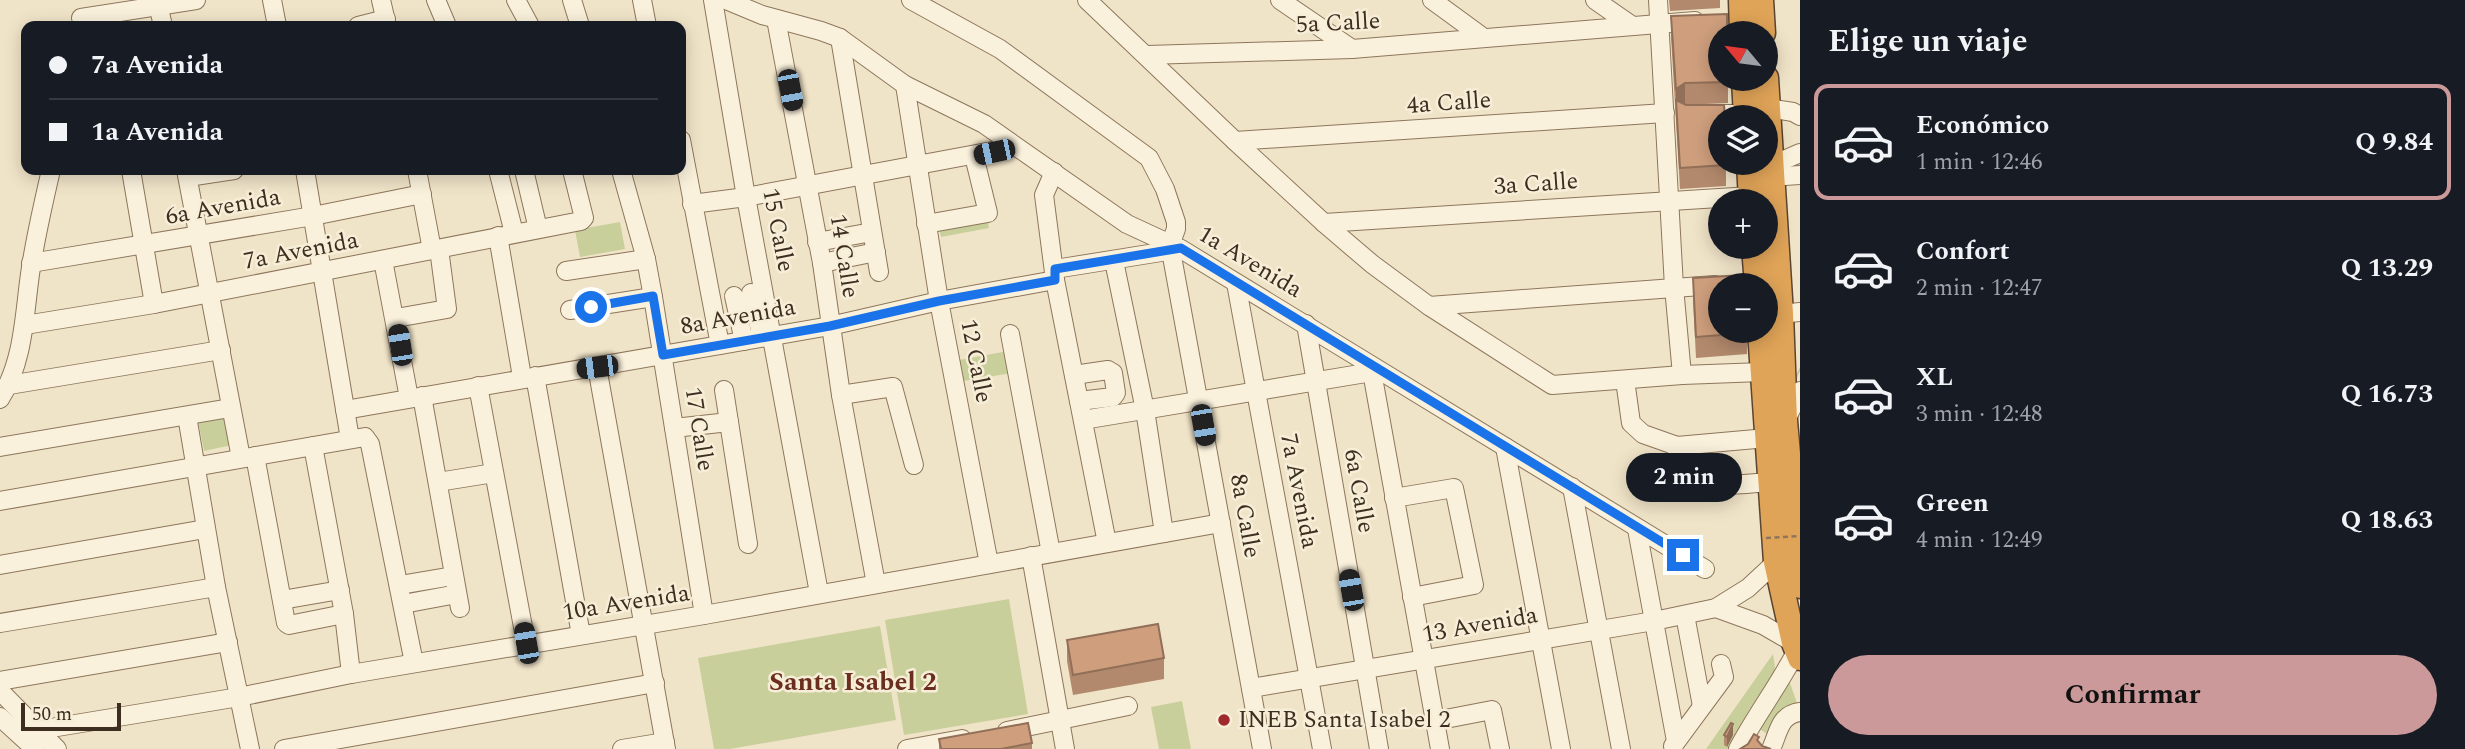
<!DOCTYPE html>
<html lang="es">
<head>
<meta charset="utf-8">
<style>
  :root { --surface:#171b24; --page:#242831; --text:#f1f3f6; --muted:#9ea1a6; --line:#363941; --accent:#cc999b }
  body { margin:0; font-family:Spectral,serif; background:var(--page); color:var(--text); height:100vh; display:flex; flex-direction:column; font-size:26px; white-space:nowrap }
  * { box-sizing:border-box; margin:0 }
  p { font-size:23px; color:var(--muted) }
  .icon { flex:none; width:38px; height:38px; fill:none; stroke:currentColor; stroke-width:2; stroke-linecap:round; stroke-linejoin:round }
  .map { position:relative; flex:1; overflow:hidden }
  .details { display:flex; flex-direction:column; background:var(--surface); width:665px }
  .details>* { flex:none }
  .banner { position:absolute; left:21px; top:21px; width:665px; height:154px; border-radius:14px; box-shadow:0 4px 18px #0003; display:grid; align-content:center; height:154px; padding:0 28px; background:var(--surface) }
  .needle { width:46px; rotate:299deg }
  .controls { position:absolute; left:1708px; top:21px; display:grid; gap:14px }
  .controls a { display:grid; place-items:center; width:70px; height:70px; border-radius:50%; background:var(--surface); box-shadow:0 4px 18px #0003; font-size:35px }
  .scale { position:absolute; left:21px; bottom:18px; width:100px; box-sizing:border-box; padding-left:7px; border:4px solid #3d2e20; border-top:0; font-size:19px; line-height:24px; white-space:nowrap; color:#3d2e20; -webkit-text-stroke:5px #f7eed8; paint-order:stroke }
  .end { position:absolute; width:32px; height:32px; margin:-16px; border:9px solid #1a73e8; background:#fff; box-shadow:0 0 0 4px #fff }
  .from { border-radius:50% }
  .bubble { position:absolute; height:49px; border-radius:24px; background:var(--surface); box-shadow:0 4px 18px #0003; font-size:23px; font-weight:700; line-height:49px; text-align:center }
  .car { position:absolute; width:21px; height:42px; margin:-21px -10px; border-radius:9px; box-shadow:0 0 5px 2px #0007; background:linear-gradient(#222 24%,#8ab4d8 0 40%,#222 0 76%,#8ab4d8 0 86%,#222 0) }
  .banner b { display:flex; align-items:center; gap:24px; height:66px; font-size:26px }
  .banner b+b { border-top:2px solid var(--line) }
  .banner i { width:18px; height:18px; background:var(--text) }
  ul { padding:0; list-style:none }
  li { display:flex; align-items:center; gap:21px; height:116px; margin:0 14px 10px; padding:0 14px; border:4px solid transparent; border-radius:14px }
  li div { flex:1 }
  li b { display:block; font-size:26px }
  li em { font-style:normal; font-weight:700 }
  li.on { border-color:var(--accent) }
  li>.icon { width:63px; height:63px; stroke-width:1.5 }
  h2 { padding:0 28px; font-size:32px; line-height:84px }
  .button { display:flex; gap:14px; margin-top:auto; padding:14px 28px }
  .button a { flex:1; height:80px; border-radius:42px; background:var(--accent); color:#111; font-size:28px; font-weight:700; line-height:80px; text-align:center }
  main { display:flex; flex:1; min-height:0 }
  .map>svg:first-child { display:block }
  .green { fill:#c9cf9b }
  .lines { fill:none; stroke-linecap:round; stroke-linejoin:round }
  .highway-tunnel { stroke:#ccc0a6; stroke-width:24; stroke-dasharray:24 12; stroke-linecap:butt }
  .minor-casing { stroke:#8d765c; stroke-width:20 }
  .highway-casing { stroke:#5b4430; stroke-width:27 }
  .minor { stroke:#faf1dc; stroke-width:18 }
  .highway { stroke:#e0a458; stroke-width:24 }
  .path-bridge { stroke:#8d765c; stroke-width:2.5; stroke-dasharray:5 3.5; stroke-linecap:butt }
  .wall { fill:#b2896c }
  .shaded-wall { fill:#916f58 }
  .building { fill:#cf9f7d; stroke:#916f58; stroke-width:2 }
  .route { stroke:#1a73e8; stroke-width:9 }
  .poi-dot { fill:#9e2a2b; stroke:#f7eed8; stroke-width:2.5 }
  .labels { text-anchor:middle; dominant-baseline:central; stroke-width:5; stroke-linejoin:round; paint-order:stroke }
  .street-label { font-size:24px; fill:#3d2e20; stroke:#f7eed8 }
  .poi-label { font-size:24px; fill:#3d2e20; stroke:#f7eed8; text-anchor:start }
  .neighbourhood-label { font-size:26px; font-weight:bold; fill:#6b2e1e; stroke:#f7eed8 }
</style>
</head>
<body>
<main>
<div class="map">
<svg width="1800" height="749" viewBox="0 0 1800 749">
  <rect width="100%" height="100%" fill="#f0e4c8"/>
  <g class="green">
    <path d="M985 209 989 228 941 237 937 218Z"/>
    <path d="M620 222 625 249 580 257 575 230Z"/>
    <path d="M1008 351 1012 373 963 381 959 360Z"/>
    <path d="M224 409 232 445 204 451 197 415Z"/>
    <path d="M1009 599 1028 714 904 735 885 620Z"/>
    <path d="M880 626 896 720 730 749H714L698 658Z"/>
    <path d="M1773 654 1775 667 1774 675 1749 710 1729 749H1706Z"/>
    <path d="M1789 680 1797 703C1779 707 1774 718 1767 734L1758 728 1780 697Z"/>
    <path d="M1182 701 1191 749H1159L1151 707Z"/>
  </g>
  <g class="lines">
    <path class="highway-tunnel" d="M1774 346C1778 361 1787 365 1800 371"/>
    <g class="minor-casing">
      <g id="minor">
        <path d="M157 0 163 26"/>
        <path d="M272 0 277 26"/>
        <path d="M381 0 387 26"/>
        <path d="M436 0 447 26"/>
        <path d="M516 0 530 26"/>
        <path d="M572 0 580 26"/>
        <path d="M642 0 647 26"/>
        <path d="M713 0 746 197 819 593"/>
        <path d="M726 0 762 15 821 31 840 38 905 85 984 124 1127 224 1181 249 1705 569"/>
        <path d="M911 0 1000 49 1149 158 1165 189 1176 222V229L1170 245"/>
        <path d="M1087 0 1235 141 1324 223 1372 264 1429 306 1552 385 1682 375 1762 372"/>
        <path d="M1280 0 1352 49"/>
        <path d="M1432 0 1484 38"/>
        <path d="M1595 0 1631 25"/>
        <path d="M1658 0 1674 287 1682 375"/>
        <path d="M81 18 196 0"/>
        <path d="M776 19 822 263 841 395 876 584"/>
        <path d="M358 26 386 19"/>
        <path d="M840 38 879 272"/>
        <path d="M1147 55 1352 49 1695 21"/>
        <path d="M905 85 939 301 989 564"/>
        <path d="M1767 108 1793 112 1800 116"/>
        <path d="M1701 114H1746"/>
        <path d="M681 140 720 345"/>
        <path d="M1235 141 1665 113"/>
        <path d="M1770 166 1800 153"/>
        <path d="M131 170 154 304"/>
        <path d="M186 170 241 458"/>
        <path d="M305 170 350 439"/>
        <path d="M417 170 432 250"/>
        <path d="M498 170 514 233"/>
        <path d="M524 170 538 229"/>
        <path d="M621 170 646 259 653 297 704 615"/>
        <path d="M1054 172 1044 195 1055 280 1107 543"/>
        <path d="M188 177 234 170"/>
        <path d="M1771 177 1800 175"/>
        <path d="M692 204 746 197 1014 147"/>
        <path d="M1324 223 1751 196"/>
        <path d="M926 224 988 213 974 156"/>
        <path d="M498 236 522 377"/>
        <path d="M817 242 872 232"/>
        <path d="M1171 251 1262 749"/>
        <path d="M383 260 409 398"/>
        <path d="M1114 261 1145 410 1164 533"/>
        <path d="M31 263 313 216 422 194"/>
        <path d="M822 263 876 252"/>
        <path d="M1055 269 1180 249"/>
        <path d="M566 271 646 259"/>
        <path d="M1236 283 1322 749"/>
        <path d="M751 293 762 337"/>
        <path d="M734 296 744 341"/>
        <path d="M1429 306 1715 285"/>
        <path d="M570 310 653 297"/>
        <path d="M1781 314 1800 312"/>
        <path d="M396 318 447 309 439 249"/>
        <path d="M1306 324 1379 749"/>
        <path d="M25 325 154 304 581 221 584 218 572 170"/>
        <path d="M1010 334 1051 553"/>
        <path d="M597 367 666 749"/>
        <path d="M1372 372 1440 749"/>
        <path d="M1074 375 1108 370 1113 373 1116 393 1113 397 1079 401"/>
        <path d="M535 376 581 635"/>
        <path d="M1625 380 1631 423 1643 434 1677 446 1767 438"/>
        <path d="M9 385 221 350"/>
        <path d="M478 386 526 643"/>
        <path d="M724 390 748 544"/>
        <path d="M841 395 893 387 914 465"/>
        <path d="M422 396 460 608"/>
        <path d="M0 399C26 358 24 307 32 261 37 231 44 200 51 170"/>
        <path d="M345 410 830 326 939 301 1055 280"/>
        <path d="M187 416 216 587 250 749"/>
        <path d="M1787 418 1800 391"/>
        <path d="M1083 420 1372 372 1380 374"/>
        <path d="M674 428 729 422"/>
        <path d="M313 446 344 614 351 674"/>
        <path d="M1677 446C1677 454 1677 467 1682 474 1694 492 1750 483 1770 482"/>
        <path d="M0 447 230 408"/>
        <path d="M1505 447 1561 749"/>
        <path d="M255 456 286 623 289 625 344 614"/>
        <path d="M438 482 494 473"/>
        <path d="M1572 487 1621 749"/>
        <path d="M1394 498 1454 488 1474 585 1412 597"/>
        <path d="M0 501 365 437 370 444 414 663"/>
        <path d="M1637 529 1676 741"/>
        <path d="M1031 556 1065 749"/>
        <path d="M0 565 205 529"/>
        <path d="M400 585 453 576"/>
        <path d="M282 600 340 590"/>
        <path d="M403 604 457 594"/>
        <path d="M1716 608 1763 625 1794 643"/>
        <path d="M1685 615 1702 706"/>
        <path d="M0 623 216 587"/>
        <path d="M0 681 228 642"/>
        <path d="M1251 688 1654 621 1716 608 1748 588 1776 562"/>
        <path d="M0 691 57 749"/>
        <path d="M0 717 35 749"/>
        <path d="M1435 721 1492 710 1500 749"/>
        <path d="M39 730 239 697 351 674 704 615 1221 523"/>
        <path d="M1007 731 1128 706"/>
        <path d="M1673 746 1724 677 1721 664"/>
        <path d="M284 749 655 683"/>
        <path d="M622 749 665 742"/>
        <path d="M907 749 962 739"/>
        <path d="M1738 749C1756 715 1779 685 1797 650"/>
        <path d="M1771 749C1779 732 1779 715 1800 712"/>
      </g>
    </g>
    <g class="highway-casing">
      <g id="highway">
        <path d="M1741 0 1742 33"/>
        <path d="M1761 0 1763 33"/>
        <path d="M1766 78 1781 314 1785 421 1800 586"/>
        <path d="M1744 79 1746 117"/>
        <path d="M1749 163 1751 201"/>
        <path d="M1754 247 1757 285"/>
        <path d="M1760 331 1776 562 1794 643 1800 658"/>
      </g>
    </g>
    <use href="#minor" class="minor"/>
    <use href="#highway" class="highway"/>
    <path class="path-bridge" d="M1766 538 1800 536"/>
  </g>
  <g class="wall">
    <path d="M1669 0H1720V8L1670 11Z"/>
    <path d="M1671 16 1728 79V103L1684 105 1726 165V186L1680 189 1671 37Z"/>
    <path d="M1693 278 1747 331V354L1696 358 1693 299Z"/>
    <path d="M1067 640 1164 658V679L1073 695 1067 661Z"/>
    <path d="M1724 735H1733L1727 747 1724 745Z"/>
    <path d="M939 739 1032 743V749H939Z"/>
  </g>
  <g class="shaded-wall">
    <path d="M1685 83V104L1677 110 1676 100V110V89Z"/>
    <path d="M1733 724V735L1727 747V737Z"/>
  </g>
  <g class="building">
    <path d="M1727 14V33H1720V79H1728V82L1685 83 1676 89 1671 16Z"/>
    <path d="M1676 100 1686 105H1724L1725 117H1720V163H1726V165L1680 168Z"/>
    <path d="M1743 275 1744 285H1720V331H1747V333L1696 337 1693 278Z"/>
    <path d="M1158 624 1164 658 1073 675 1067 640Z"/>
    <path d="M1028 723 1032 743 1001 749H941L939 739Z"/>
    <path d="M1731 723 1733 724 1727 737 1724 735Z"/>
    <path d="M1754 734 1759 737 1757 740 1762 746 1771 749H1740L1748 744Z"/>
  </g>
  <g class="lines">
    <path class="route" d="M591 307 653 296 663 355 830 326 939 301 1055 280V269L1181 248 1683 555"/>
  </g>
  <circle class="poi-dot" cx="1224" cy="720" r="7"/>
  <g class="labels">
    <g class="street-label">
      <text transform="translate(1338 23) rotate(-3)">5a Calle</text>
      <text transform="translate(1449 103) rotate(-4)">4a Calle</text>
      <text transform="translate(1536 184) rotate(-4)">3a Calle</text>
      <text transform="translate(223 207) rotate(-10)">6a Avenida</text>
      <text transform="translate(778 230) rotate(79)">15 Calle</text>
      <text transform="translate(301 251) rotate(-11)">7a Avenida</text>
      <text transform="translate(844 256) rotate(81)">14 Calle</text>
      <text transform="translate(1250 262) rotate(31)">1a Avenida</text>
      <text transform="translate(738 317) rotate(-10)">8a Avenida</text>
      <text transform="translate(976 361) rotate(79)">12 Calle</text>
      <text transform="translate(699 429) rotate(81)">17 Calle</text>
      <text transform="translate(1299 491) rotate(79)">7a Avenida</text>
      <text transform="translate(1359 491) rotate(80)">6a Calle</text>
      <text transform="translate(1245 516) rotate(80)">8a Calle</text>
      <text transform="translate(626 603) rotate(-9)">10a Avenida</text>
      <text transform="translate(1480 625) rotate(-10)">13 Avenida</text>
    </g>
    <g class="poi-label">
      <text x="1238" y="720">INEB Santa Isabel 2</text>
    </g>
    <g class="neighbourhood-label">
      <text x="853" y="682">Santa Isabel 2</text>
    </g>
  </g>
</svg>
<div class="controls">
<a><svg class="needle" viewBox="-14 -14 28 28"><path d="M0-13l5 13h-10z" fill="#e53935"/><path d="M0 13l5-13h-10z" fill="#9ea1a6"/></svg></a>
<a><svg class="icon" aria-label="layers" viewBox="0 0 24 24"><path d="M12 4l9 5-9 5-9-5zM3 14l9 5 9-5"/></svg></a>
<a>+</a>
<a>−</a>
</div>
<div class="scale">50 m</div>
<i class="end from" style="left:591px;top:307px"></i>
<i class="end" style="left:1683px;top:555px"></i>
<div class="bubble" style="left:1626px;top:453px;width:116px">2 min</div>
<i class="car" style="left:790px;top:90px;rotate:169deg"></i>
<i class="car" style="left:994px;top:152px;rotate:258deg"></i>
<i class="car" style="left:400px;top:345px;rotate:351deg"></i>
<i class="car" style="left:597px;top:367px;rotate:263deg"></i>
<i class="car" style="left:1203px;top:425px;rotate:170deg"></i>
<i class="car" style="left:1351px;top:590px;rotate:350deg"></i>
<i class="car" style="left:526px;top:643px;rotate:350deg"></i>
<div class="banner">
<b><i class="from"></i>7a Avenida</b>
<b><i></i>1a Avenida</b>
</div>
</div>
<section class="details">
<h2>Elige un viaje</h2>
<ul>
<li class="on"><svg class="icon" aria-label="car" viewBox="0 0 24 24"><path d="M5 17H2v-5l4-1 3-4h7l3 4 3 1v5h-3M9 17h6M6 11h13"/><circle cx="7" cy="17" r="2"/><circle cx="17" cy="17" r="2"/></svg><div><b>Económico</b><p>1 min · 12:46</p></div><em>Q 9.84</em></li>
<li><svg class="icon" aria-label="car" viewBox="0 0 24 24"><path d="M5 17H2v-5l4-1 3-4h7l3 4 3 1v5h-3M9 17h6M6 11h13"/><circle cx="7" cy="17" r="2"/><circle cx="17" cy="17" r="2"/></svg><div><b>Confort</b><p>2 min · 12:47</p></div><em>Q 13.29</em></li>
<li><svg class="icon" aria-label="car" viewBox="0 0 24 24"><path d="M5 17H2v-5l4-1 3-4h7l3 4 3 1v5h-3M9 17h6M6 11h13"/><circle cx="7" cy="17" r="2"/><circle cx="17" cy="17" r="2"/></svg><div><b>XL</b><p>3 min · 12:48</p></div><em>Q 16.73</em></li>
<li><svg class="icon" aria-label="car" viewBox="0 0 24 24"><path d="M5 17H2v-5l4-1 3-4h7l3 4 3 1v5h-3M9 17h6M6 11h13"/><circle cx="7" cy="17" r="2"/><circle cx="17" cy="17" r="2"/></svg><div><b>Green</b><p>4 min · 12:49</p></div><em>Q 18.63</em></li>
</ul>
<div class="button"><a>Confirmar</a></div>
</section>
</main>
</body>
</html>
